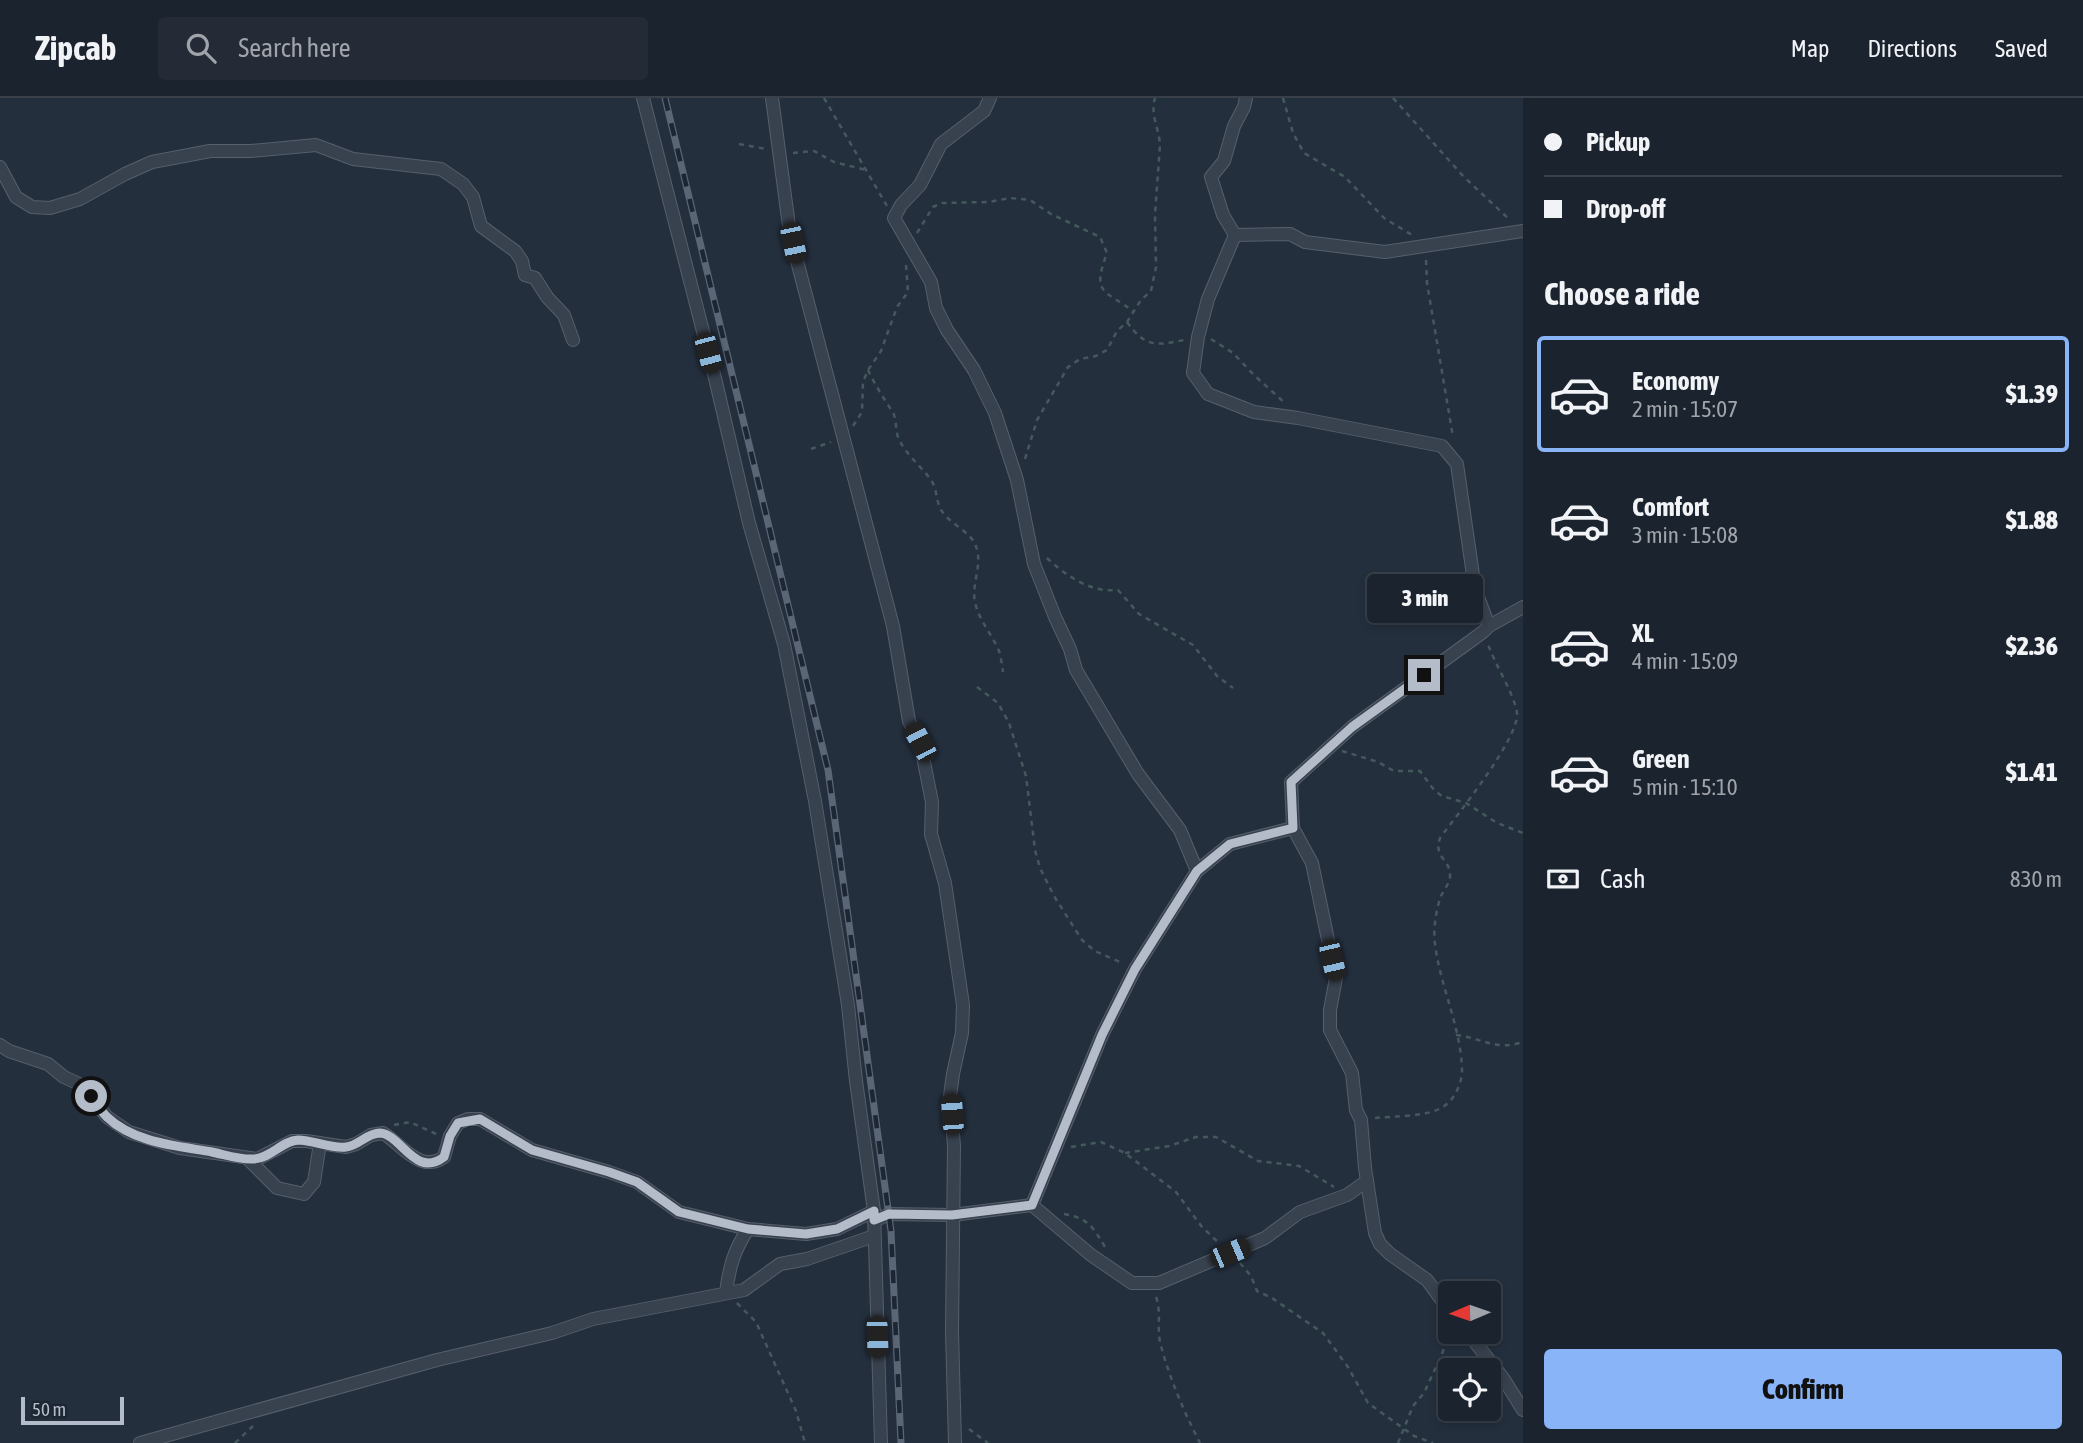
<!DOCTYPE html>
<html lang="en">
<head>
<meta charset="utf-8">
<style>
  :root { --surface:#1b232e; --page:#242b36; --text:#f1f3f6; --muted:#a0a4aa; --line:#39404a; --accent:#8ab4f8 }
  body { margin:0; font-family:"Asap Condensed",sans-serif; background:var(--page); color:var(--text); height:100vh; display:flex; flex-direction:column; font-size:26px; white-space:nowrap }
  * { box-sizing:border-box; margin:0 }
  p { font-size:23px; color:var(--muted) }
  .icon { flex:none; width:38px; height:38px; fill:none; stroke:currentColor; stroke-width:2; stroke-linecap:round; stroke-linejoin:round }
  .map { position:relative; flex:1; overflow:hidden }
  .drawer { display:flex; flex-direction:column; background:var(--surface); width:560px }
  .drawer>* { flex:none }
  .guide { display:grid; align-content:center; height:154px; padding:0 21px; background:var(--surface) }
  .needle { width:46px; rotate:268deg }
  .tools { position:absolute; left:1438px; top:1183px; display:grid; gap:14px }
  .tools a { display:grid; place-items:center; width:63px; height:63px; border-radius:7px; background:var(--surface); box-shadow:0 4px 10px #0003,0 0 0 2px var(--line); font-size:35px }
  .scale { position:absolute; left:21px; bottom:18px; width:103px; box-sizing:border-box; padding-left:7px; border:4px solid #b4bcc9; border-top:0; font-size:19px; line-height:24px; white-space:nowrap; color:#b4bcc9; -webkit-text-stroke:5px #1d2633; paint-order:stroke }
  .end { position:absolute; width:32px; height:32px; margin:-16px; border:9px solid #b4bcc9; background:#111; box-shadow:0 0 0 4px #111 }
  .from { border-radius:50% }
  .bubble { position:absolute; height:49px; border-radius:7px; background:var(--surface); box-shadow:0 4px 10px #0003,0 0 0 2px var(--line); font-size:23px; font-weight:800; line-height:49px; text-align:center }
  .car { position:absolute; width:21px; height:42px; margin:-21px -10px; border-radius:9px; box-shadow:0 0 5px 2px #0007; background:linear-gradient(#222 24%,#8ab4d8 0 40%,#222 0 76%,#8ab4d8 0 86%,#222 0) }
  .guide b { display:flex; align-items:center; gap:24px; height:66px; font-size:26px }
  .guide b+b { border-top:2px solid var(--line) }
  .guide i { width:18px; height:18px; background:var(--text) }
  ul { padding:0; list-style:none }
  li { display:flex; align-items:center; gap:21px; height:116px; margin:0 14px 10px; padding:0 7px; border:4px solid transparent; border-radius:7px }
  li div { flex:1 }
  li b { display:block; font-size:26px }
  li em { font-style:normal; font-weight:800 }
  li.active { border-color:var(--accent) }
  li>.icon { width:63px; height:63px; stroke-width:1.5 }
  h2 { padding:0 21px; font-size:32px; line-height:84px }
  .pay { display:flex; align-items:center; gap:18px; height:77px; padding:0 21px; font-size:26px }
  .pay p { margin-inline-start:auto }
  .action { display:flex; gap:14px; margin-top:auto; padding:14px 21px }
  .action a { flex:1; height:80px; border-radius:7px; background:var(--accent); color:#111; font-size:28px; font-weight:800; line-height:80px; text-align:center }
  header { display:flex; align-items:center; gap:42px; box-sizing:border-box; height:98px; padding:0 35px; background:var(--surface); border-bottom:2px solid var(--line) }
  header strong { font-size:33px }
  nav { display:flex; gap:38px; margin-inline-start:auto; font-size:24px }
  .search { width:490px; height:63px; background:var(--page); display:flex; align-items:center; gap:18px; box-sizing:border-box; padding:0 24px; border-radius:7px; color:var(--muted); font-size:26px }
  main { display:flex; flex:1; min-height:0 }
  .map>svg:first-child { display:block }
  .lines { fill:none; stroke-linecap:round; stroke-linejoin:round }
  .minor-casing { stroke:#565f6c; stroke-width:14 }
  .path { stroke:#44595c; stroke-width:2.5; stroke-dasharray:5 5; stroke-linecap:butt }
  .minor { stroke:#38414e; stroke-width:12 }
  .rail-casing { stroke:#5a6575; stroke-width:7 }
  .rail { stroke:#1d2633; stroke-width:4.5; stroke-dasharray:13; stroke-linecap:butt }
  .route { stroke:#b4bcc9; stroke-width:9 }
</style>
</head>
<body>
<header>
<strong>Zipcab</strong>
<div class="search"><svg class="icon" aria-label="search" viewBox="0 0 24 24"><circle cx="10" cy="10" r="6"/><path d="M15 15l6 6"/></svg>Search here</div>
<nav><a>Map</a><a>Directions</a><a>Saved</a></nav>
</header>
<main>
<div class="map">
<svg width="1523" height="1345" viewBox="0 0 1523 1345">
  <rect width="100%" height="100%" fill="#242f3e"/>
  <g class="lines">
    <g class="minor-casing">
      <g id="minor">
        <path d="M643 0 715 280 749 425 784 546 815 703 848 907 856 983 874 1113 881 1345"/>
        <path d="M772 0 789 128 797 163 893 528 909 623 920 644 932 704 931 736 945 785 963 907 962 935 953 976 950 998 954 1048 952 1234 955 1345"/>
        <path d="M990 0 984 13 941 46 920 87 901 107 894 120 931 184 936 210 947 232 974 272 995 315 1017 382 1034 466 1055 519 1070 551 1076 572 1138 676 1180 732 1197 773"/>
        <path d="M1246 0 1244 9 1234 28 1224 63 1211 79 1223 117 1235 137 1290 136 1305 144 1385 154 1523 133"/>
        <path d="M0 69 16 99 32 109 50 110 80 101 125 76 152 64 210 53H251L316 47 353 61 441 71 463 86 473 99 481 128 515 153 522 163 525 177 535 180 547 199 564 217 573 242"/>
        <path d="M1235 137 1208 201 1198 239 1193 275 1208 296 1254 314 1298 320 1442 348 1457 366 1475 491 1489 528"/>
        <path d="M1293 730 1312 765 1336 880 1330 912V932L1352 975 1356 1012 1361 1022 1365 1070 1375 1135 1380 1146 1390 1156 1427 1182 1451 1215"/>
        <path d="M0 947 9 953 48 966 64 979 77 985 91 998 107 1019 129 1034 180 1050 257 1061 292 1043H306L346 1049 356 1046 371 1037 383 1035C401 1046 420 1076 444 1059L450 1038 458 1025 468 1021H480L532 1052 609 1074 637 1084 679 1114 748 1131 806 1136 837 1131 874 1113"/>
        <path d="M248 1061 277 1090 304 1096 314 1084 320 1045"/>
        <path d="M1032 1107 1102 937 1135 871 1197 773 1230 746 1293 730 1291 684 1352 629 1483 534 1489 528 1523 509"/>
        <path d="M874 1123 889 1116 952 1117 1032 1107 1091 1157 1132 1185H1159L1265 1140 1300 1114 1347 1097 1367 1083"/>
        <path d="M726 1195C729 1170 734 1152 748 1131"/>
        <path d="M1467 1234 1503 1280 1523 1312"/>
        <path d="M140 1345 437 1262 552 1235 593 1221 744 1192 780 1166 807 1161 874 1138"/>
      </g>
    </g>
    <g class="path">
      <path d="M824 0 887 108"/>
      <path d="M1283 0 1293 35 1304 55 1345 79 1384 120 1412 137"/>
      <path d="M1393 0 1464 79 1510 122"/>
      <path d="M739 46 766 51"/>
      <path d="M793 55 814 53 834 64 866 72"/>
      <path d="M917 135 933 109 942 105 989 104 1010 100 1030 102 1051 116 1100 139 1107 155C1091 198 1105 191 1134 214"/>
      <path d="M1426 162 1427 185 1453 339"/>
      <path d="M1127 224C1145 249 1155 248 1184 242"/>
      <path d="M1211 241 1233 255 1255 278 1285 305"/>
      <path d="M868 272C874 285 884 301 892 313 897 320 895 331 898 339 905 356 921 368 931 382 937 390 936 403 941 412 950 426 969 433 975 446 984 465 971 485 975 504 979 523 992 536 999 553 1001 559 1002 567 1003 574"/>
      <path d="M853 328 862 314 863 284 868 272 881 253 897 209 908 194 906 167"/>
      <path d="M811 351 831 344"/>
      <path d="M1025 361 1037 322 1068 269 1080 261 1096 258 1107 252 1117 233 1127 224 1141 202 1151 193 1156 169 1155 116 1160 47C1159 30 1150 17 1155 0"/>
      <path d="M1047 460C1066 478 1091 495 1118 492L1139 516 1193 547 1217 578 1233 590"/>
      <path d="M977 589 998 605 1009 625 1026 678 1035 752 1040 770 1054 798 1082 842 1095 853 1122 865"/>
      <path d="M1342 653 1378 664 1394 673H1420L1434 692 1442 698 1466 705 1497 725 1523 735"/>
      <path d="M1456 937C1482 940 1496 953 1523 944"/>
      <path d="M1375 1020C1393 1018 1423 1019 1439 1011 1453 1005 1462 987 1462 972 1461 929 1440 888 1435 846 1433 831 1436 812 1441 798 1444 792 1449 786 1450 779 1451 760 1433 761 1440 740 1457 717 1518 642 1517 616 1516 599 1494 565 1488 546"/>
      <path d="M394 1027 410 1024 436 1036"/>
      <path d="M1071 1049 1101 1044 1125 1055 1176 1094 1202 1129 1220 1146"/>
      <path d="M1125 1055 1169 1048 1196 1039H1216L1258 1063 1299 1068 1334 1089"/>
      <path d="M1064 1116C1088 1120 1093 1129 1105 1149"/>
      <path d="M1240 1165 1251 1178 1257 1193 1272 1200 1323 1235 1348 1269 1368 1305 1414 1338 1433 1345"/>
      <path d="M1156 1199C1162 1215 1156 1232 1161 1248 1170 1281 1184 1314 1200 1345"/>
      <path d="M737 1205 756 1224 796 1313 805 1345"/>
      <path d="M969 1331 988 1345"/>
      <path d="M235 1345 253 1328"/>
      <path d="M1398 1345 1413 1308 1424 1295 1442 1256 1446 1244 1444 1227"/>
    </g>
    <use href="#minor" class="minor"/>
    <g class="rail-casing">
      <path id="rail" d="M665 0 828 672 891 1133 901 1345"/>
    </g>
    <use href="#rail" class="rail"/>
  </g>
  <g class="lines">
    <path class="route" d="M91 998C96 1005 101 1013 107 1019 134 1045 178 1048 212 1054 226 1057 240 1062 254 1061 271 1060 282 1043 298 1042 314 1042 330 1051 346 1049 358 1048 367 1035 380 1035 401 1036 415 1081 444 1059L450 1038 458 1025 480 1021 532 1052 609 1074 637 1084 679 1114 748 1131 806 1136 837 1131 874 1113V1122L889 1116 952 1117 1032 1107 1102 937 1135 871 1197 773 1230 746 1293 730 1291 684 1352 629 1424 577"/>
  </g>
</svg>
<div class="tools">
<a><svg class="needle" viewBox="-14 -14 28 28"><path d="M0-13l5 13h-10z" fill="#e53935"/><path d="M0 13l5-13h-10z" fill="#a0a4aa"/></svg></a>
<a><svg class="icon" aria-label="locate" viewBox="0 0 24 24"><circle cx="12" cy="12" r="6"/><path d="M12 2v4M12 18v4M2 12h4M18 12h4"/></svg></a>
</div>
<div class="scale">50 m</div>
<i class="end from" style="left:91px;top:998px"></i>
<i class="end" style="left:1424px;top:577px"></i>
<div class="bubble" style="left:1367px;top:476px;width:116px">3 min</div>
<i class="car" style="left:793px;top:145px;rotate:168deg"></i>
<i class="car" style="left:708px;top:255px;rotate:165deg"></i>
<i class="car" style="left:920px;top:644px;rotate:332deg"></i>
<i class="car" style="left:1332px;top:862px;rotate:167deg"></i>
<i class="car" style="left:952px;top:1016px;rotate:356deg"></i>
<i class="car" style="left:1230px;top:1155px;rotate:67deg"></i>
<i class="car" style="left:877px;top:1239px;rotate:178deg"></i>
</div>
<section class="drawer">
<div class="guide">
<b><i class="from"></i>Pickup</b>
<b><i></i>Drop-off</b>
</div>
<h2>Choose a ride</h2>
<ul>
<li class="active"><svg class="icon" aria-label="car" viewBox="0 0 24 24"><path d="M5 17H2v-5l4-1 3-4h7l3 4 3 1v5h-3M9 17h6M6 11h13"/><circle cx="7" cy="17" r="2"/><circle cx="17" cy="17" r="2"/></svg><div><b>Economy</b><p>2 min · 15:07</p></div><em>$1.39</em></li>
<li><svg class="icon" aria-label="car" viewBox="0 0 24 24"><path d="M5 17H2v-5l4-1 3-4h7l3 4 3 1v5h-3M9 17h6M6 11h13"/><circle cx="7" cy="17" r="2"/><circle cx="17" cy="17" r="2"/></svg><div><b>Comfort</b><p>3 min · 15:08</p></div><em>$1.88</em></li>
<li><svg class="icon" aria-label="car" viewBox="0 0 24 24"><path d="M5 17H2v-5l4-1 3-4h7l3 4 3 1v5h-3M9 17h6M6 11h13"/><circle cx="7" cy="17" r="2"/><circle cx="17" cy="17" r="2"/></svg><div><b>XL</b><p>4 min · 15:09</p></div><em>$2.36</em></li>
<li><svg class="icon" aria-label="car" viewBox="0 0 24 24"><path d="M5 17H2v-5l4-1 3-4h7l3 4 3 1v5h-3M9 17h6M6 11h13"/><circle cx="7" cy="17" r="2"/><circle cx="17" cy="17" r="2"/></svg><div><b>Green</b><p>5 min · 15:10</p></div><em>$1.41</em></li>
</ul>
<div class="pay"><svg class="icon" aria-label="cash" viewBox="0 0 24 24"><path d="M3 7h18v10H3z"/><circle cx="12" cy="12" r="2"/></svg>Cash<p>830 m</p></div>
<div class="action"><a>Confirm</a></div>
</section>
</main>
</body>
</html>
